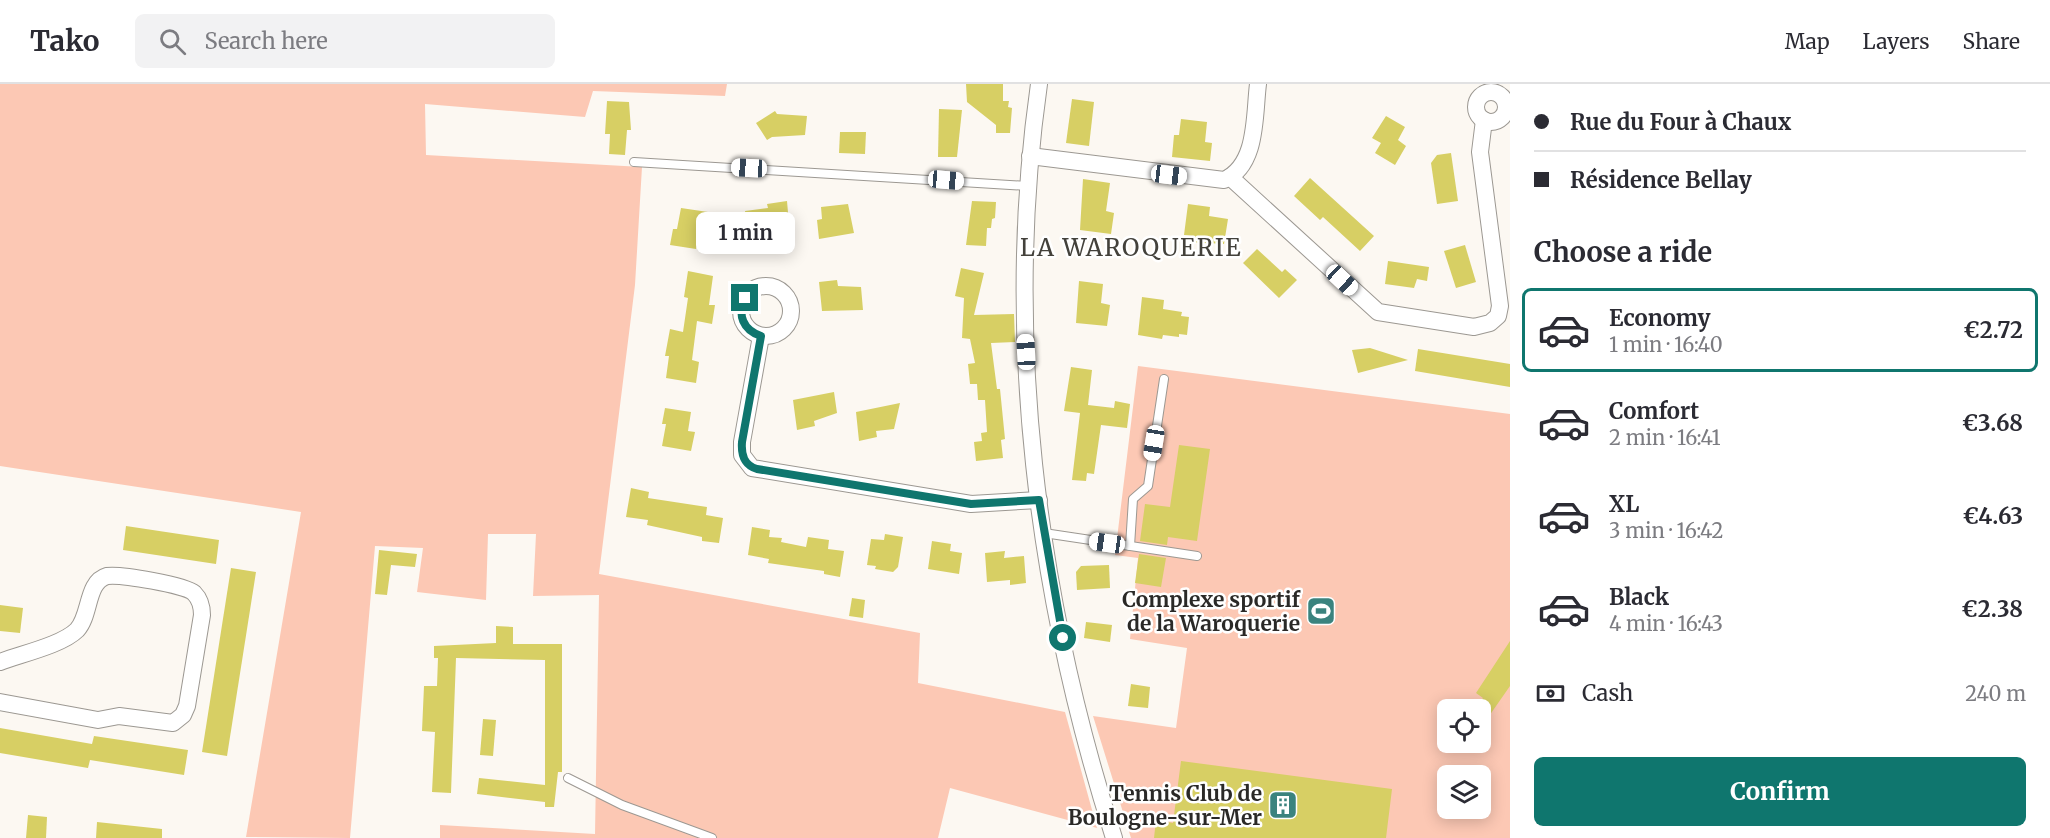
<!DOCTYPE html>
<html lang="en">
<head>
<meta charset="utf-8">
<style>
  :root { --surface:#fff; --page:#f2f2f3; --text:#2b2b33; --muted:#7c7c81; --line:#e1e1e2; --accent:#0f766e }
  body { margin:0; font-family:Merriweather,serif; background:var(--page); color:var(--text); height:100vh; display:flex; flex-direction:column; font-size:22px; white-space:nowrap }
  * { box-sizing:border-box; margin:0 }
  p { font-size:20px; color:var(--muted) }
  .icon { flex:none; width:33px; height:33px; fill:none; stroke:currentColor; stroke-width:2; stroke-linecap:round; stroke-linejoin:round }
  .map { position:relative; flex:1; overflow:hidden }
  .details { display:flex; flex-direction:column; background:var(--surface); width:540px }
  .details>* { flex:none }
  .top-card { display:grid; align-content:center; height:132px; padding:0 24px; background:var(--surface) }
  .buttons { position:absolute; left:1437px; top:615px; display:grid; gap:12px }
  .buttons a { display:grid; place-items:center; width:54px; height:54px; border-radius:9px; background:var(--surface); box-shadow:0 3px 15px #0003; font-size:30px }
  .end { position:absolute; width:27px; height:27px; margin:-14px; border:8px solid #0f766e; background:#fff; box-shadow:0 0 0 3px #fff }
  .from { border-radius:50% }
  .bubble { position:absolute; height:42px; border-radius:9px; background:var(--surface); box-shadow:0 3px 15px #0003; font-size:20px; font-weight:700; line-height:42px; text-align:center }
  .car { position:absolute; width:18px; height:36px; margin:-18px -9px; border-radius:8px; box-shadow:0 0 4px 2px #0007; background:linear-gradient(#fff 24%,#345 0 40%,#fff 0 76%,#345 0 86%,#fff 0) }
  .top-card b { display:flex; align-items:center; gap:21px; height:57px; font-size:22px }
  .top-card b+b { border-top:2px solid var(--line) }
  .top-card i { width:15px; height:15px; background:var(--text) }
  ul { padding:0; list-style:none }
  li { display:flex; align-items:center; gap:18px; height:84px; margin:0 12px 9px; padding:0 12px; border:3px solid transparent; border-radius:9px }
  li div { flex:1 }
  li b { display:block; font-size:22px }
  li em { font-style:normal; font-weight:700 }
  li.on { border-color:var(--accent) }
  li>.icon { width:54px; height:54px; stroke-width:1.5 }
  h2 { padding:0 24px; font-size:27px; line-height:72px }
  .pay { display:flex; align-items:center; gap:15px; height:66px; padding:0 24px; font-size:22px }
  .pay p { margin-inline-start:auto }
  .primary-button { display:flex; gap:12px; margin-top:auto; padding:12px 24px }
  .primary-button a { flex:1; height:69px; border-radius:9px; background:var(--accent); color:#fff; font-size:24px; font-weight:700; line-height:69px; text-align:center }
  header { display:flex; align-items:center; gap:36px; box-sizing:border-box; height:84px; padding:0 30px; background:var(--surface); border-bottom:2px solid var(--line) }
  header strong { font-size:28px }
  nav { display:flex; gap:33px; margin-inline-start:auto; font-size:21px }
  .search { width:420px; height:54px; background:var(--page); display:flex; align-items:center; gap:15px; box-sizing:border-box; padding:0 21px; border-radius:9px; color:var(--muted); font-size:22px }
  main { display:flex; flex:1; min-height:0 }
  .map>svg:first-child { display:block }
  .green { fill:#fcc8b4; fill-rule:evenodd }
  .building { fill:#d7cf64 }
  .lines { fill:none; stroke-linecap:round; stroke-linejoin:round }
  .service-casing { stroke:#9c9892; stroke-width:10 }
  .minor-casing { stroke:#9c9892; stroke-width:18 }
  .service { stroke:#fff; stroke-width:8 }
  .minor { stroke:#fff; stroke-width:16 }
  .route { stroke:#0f766e; stroke-width:8 }
  .labels { text-anchor:middle; dominant-baseline:central; stroke-width:5; stroke-linejoin:round; paint-order:stroke }
  .poi-label { font-size:21px; font-weight:bold; fill:#2a2927; stroke:#fff; text-anchor:end }
  .quarter-label { font-size:24px; letter-spacing:1.5px; fill:#43413b; stroke:#fff }
</style>
</head>
<body>
<header>
<strong>Tako</strong>
<div class="search"><svg class="icon" aria-label="search" viewBox="0 0 24 24"><circle cx="10" cy="10" r="6"/><path d="M15 15l6 6"/></svg>Search here</div>
<nav><a>Map</a><a>Layers</a><a>Share</a></nav>
</header>
<main>
<div class="map">
<svg width="1510" height="754" viewBox="0 0 1510 754">
  <rect width="100%" height="100%" fill="#fcf8f2"/>
  <g class="green">
    <path d="M0 0H727L725 12 593 7 585 33 425 20 426 71 642 83 635 201 599 490 920 549 918 599 1065 628 1097 744 950 704 938 754H440V741L595 750 599 511 533 512 536 450H488L486 516 417 508 423 464 375 462 350 754 246 753 301 428 0 382Z"/>
    <path d="M1138 282 1510 330V754H1131L1093 632 1176 644 1187 564 1130 555 1138 474 1115 471ZM1448 626H1480V658H1448ZM1448 692H1480V724H1448Z"/>
  </g>
  <g class="building">
    <path d="M966 0H1003V17H1009L1008 23 1012 24 1010 49H996V41L967 18Z"/>
    <path d="M1072 15 1094 18 1089 62 1066 59Z"/>
    <path d="M607 17 629 18 631 46H627L625 71 609 70 610 50H605Z"/>
    <path d="M939 25 962 26 957 73H938Z"/>
    <path d="M775 27 777 30 807 32 805 51 772 53 767 56 756 39Z"/>
    <path d="M1386 32 1405 43 1398 56 1406 62 1395 81 1375 69 1381 59 1372 54Z"/>
    <path d="M1181 35 1207 38 1205 58 1212 59 1210 77 1172 73 1174 51H1179Z"/>
    <path d="M840 48H866L865 70 839 69Z"/>
    <path d="M1451 69 1458 117 1437 120 1431 79 1437 71Z"/>
    <path d="M1310 94 1374 152 1360 167 1323 133 1320 136 1294 112Z"/>
    <path d="M1083 95 1110 99 1106 127 1114 129 1111 150 1080 146Z"/>
    <path d="M787 117 789 140 766 147 767 153 749 156 745 127 768 124 767 120Z"/>
    <path d="M972 117 996 118 995 134 992 135 991 144H987L986 162 966 161Z"/>
    <path d="M848 120 854 149 819 155 817 136 822 135 821 123Z"/>
    <path d="M1188 120 1210 123 1209 132 1228 135 1224 160 1190 158 1191 152 1184 151Z"/>
    <path d="M681 124 708 128 705 146H699L696 165 670 161 673 145H677Z"/>
    <path d="M1465 161 1476 198 1456 204 1444 167Z"/>
    <path d="M1257 165 1282 188 1285 185 1297 196 1279 214 1243 179Z"/>
    <path d="M1388 177 1429 183 1427 197 1417 195 1414 204 1385 200Z"/>
    <path d="M961 184 984 189 974 231 1014 230 1015 258 991 259 997 305H1000L1005 355 1001 356 1003 374 976 377 974 358 982 357 981 349 987 348 985 316H978L977 300H970L968 280 975 279 970 255 962 254 964 214 955 212Z"/>
    <path d="M688 187 713 192 709 221H715L712 240 697 237 692 276 699 278 696 299 666 294 669 272H665L670 245 683 248 688 214 684 213Z"/>
    <path d="M837 196 838 202 861 203 863 226 822 227 819 198Z"/>
    <path d="M1079 197 1103 200 1101 219 1110 221 1107 242 1076 239Z"/>
    <path d="M1142 213 1164 216 1163 225 1182 228 1181 232 1189 233 1187 251 1179 250V253L1163 251 1162 255 1138 251Z"/>
    <path d="M1370 264 1408 276 1358 289 1352 266Z"/>
    <path d="M1418 265 1510 280V303L1415 287Z"/>
    <path d="M1071 283 1092 286 1088 321 1114 324 1115 317 1130 320 1127 344 1101 341 1094 390 1087 389 1086 397 1072 396 1080 329 1064 327Z"/>
    <path d="M834 308 837 329 814 337 815 342 797 346 793 316Z"/>
    <path d="M900 319 894 345 876 347 877 353 859 357 856 328Z"/>
    <path d="M665 324 691 328 688 347 695 348 691 367 662 362 666 340H662Z"/>
    <path d="M1179 361 1210 365 1197 457 1168 453 1167 461 1140 457 1145 420 1170 423Z"/>
    <path d="M631 404 649 408 648 414 707 423 706 431 723 434 719 459 702 457V453L647 441 648 436 626 433Z"/>
    <path d="M126 442 219 456 216 480 123 466Z"/>
    <path d="M752 443 770 446 769 453 782 454 781 458 806 463 808 453 829 456 828 465 844 467 840 493 824 490V487L768 479 769 475 748 471Z"/>
    <path d="M885 450 903 453 898 483 893 488 875 485 876 482 867 481 871 455 884 456Z"/>
    <path d="M932 457 951 460 950 467 962 469 959 490 928 485Z"/>
    <path d="M379 466 417 470 415 483 391 481 387 511 375 510Z"/>
    <path d="M1005 467 1004 474 1024 472 1026 499 1010 501V496L987 498 985 469Z"/>
    <path d="M1139 470 1166 474 1161 503 1135 499Z"/>
    <path d="M1109 481 1110 504 1077 506 1076 488 1081 482Z"/>
    <path d="M231 484 256 488 227 672 202 668Z"/>
    <path d="M852 514 865 516 863 534 849 532Z"/>
    <path d="M0 521 23 524 20 549 0 547Z"/>
    <path d="M1086 538 1112 541 1110 558 1084 554Z"/>
    <path d="M496 542 513 543V560H562V688H558L554 723H545V718L477 710 479 694 545 701V576L456 574 451 709 432 708 435 648 422 647 424 602H437L438 574H434V562L496 559Z"/>
    <path d="M1510 557V602L1480 645V618L1483 614 1476 609Z"/>
    <path d="M1131 600 1150 603 1148 624 1128 622Z"/>
    <path d="M483 635 496 636 493 672 480 671Z"/>
    <path d="M0 644 92 660 94 652 188 666 184 691 90 676 88 684 0 669Z"/>
    <path d="M1181 677 1392 705 1386 754H1154L1156 736 1173 739Z"/>
    <path d="M28 731 47 733 46 754H26Z"/>
    <path d="M97 738 162 745V754H96Z"/>
  </g>
  <g class="lines">
    <g class="service-casing">
      <g id="service">
        <path d="M634 78 1028 102"/>
        <path d="M1044 449 1197 472"/>
        <path d="M1130 462 1133 415 1148 402 1164 295"/>
        <path d="M568 694 622 721 712 754"/>
      </g>
    </g>
    <g class="minor-casing">
      <g id="minor">
        <path d="M1039 0C1003 251 1037 513 1114 754"/>
        <circle cx="1491" cy="23" r="15"/>
        <path d="M1030 72 1224 96C1258 81 1254 31 1258 0"/>
        <path d="M1230 93 1378 228 1474 243 1490 239 1498 232 1500 222 1480 68 1484 36"/>
        <circle cx="766" cy="227" r="25"/>
        <path d="M761 252 742 358V371L752 384 971 420 1039 416"/>
        <path d="M0 578C21 570 62 561 77 546 91 531 86 498 107 492 121 490 185 501 194 509 200 515 202 523 202 531L187 622 183 631 173 639 119 632 98 636 0 618"/>
      </g>
    </g>
    <use href="#service" class="service"/>
    <use href="#minor" class="minor"/>
  </g>
  <g class="lines">
    <path class="route" d="M745 214C737 231 743 246 761 252L742 358C741 371 744 381 757 385L971 420 1039 416 1063 554"/>
  </g>
  <defs>
    <g id="stadium-square" transform="scale(1.5)"><rect x="-9" y="-9" width="18" height="18" rx="4" fill="#3b837e" stroke="#fff"/><path d="M0-5a6.5 5 0 1 0 0 10a6.5 5 0 1 0 0-10ZM-3.5-1.8h7v3.6h-7Z" fill="#fff"/></g>
    <g id="building-square" transform="scale(1.5)"><rect x="-9" y="-9" width="18" height="18" rx="4" fill="#3b837e" stroke="#fff"/><path d="M-4-6H4V6H1V3H-1V6H-4ZM-2.5-4.3h1.7v1.8h-1.7ZM.8-4.3h1.7v1.8H.8ZM-2.5-1h1.7V.8h-1.7ZM.8-1h1.7V.8H.8Z" fill="#fff"/></g>
  </defs>
  <g fill-rule="evenodd">
    <use href="#stadium-square" x="1321" y="527"/>
    <use href="#building-square" x="1283" y="721"/>
  </g>
  <g class="labels">
    <g class="poi-label">
      <text x="1300" y="515">Complexe sportif<tspan x="1300" dy="24">de la Waroquerie</tspan></text>
      <text x="1262" y="709">Tennis Club de<tspan x="1262" dy="24">Boulogne-sur-Mer</tspan></text>
    </g>
    <g class="quarter-label">
      <text x="1131" y="163">LA WAROQUERIE</text>
    </g>
  </g>
</svg>
<div class="buttons">
<a><svg class="icon" aria-label="locate" viewBox="0 0 24 24"><circle cx="12" cy="12" r="6"/><path d="M12 2v4M12 18v4M2 12h4M18 12h4"/></svg></a>
<a><svg class="icon" aria-label="layers" viewBox="0 0 24 24"><path d="M12 4l9 5-9 5-9-5zM3 14l9 5 9-5"/></svg></a>
</div>
<i class="end from" style="left:1063px;top:554px"></i>
<i class="end" style="left:745px;top:214px"></i>
<div class="bubble" style="left:696px;top:128px;width:99px">1 min</div>
<i class="car" style="left:749px;top:84px;rotate:273deg"></i>
<i class="car" style="left:1169px;top:91px;rotate:97deg"></i>
<i class="car" style="left:946px;top:96px;rotate:95deg"></i>
<i class="car" style="left:1342px;top:196px;rotate:133deg"></i>
<i class="car" style="left:1026px;top:268px;rotate:357deg"></i>
<i class="car" style="left:1154px;top:359px;rotate:189deg"></i>
<i class="car" style="left:1107px;top:459px;rotate:278deg"></i>
</div>
<section class="details">
<div class="top-card">
<b><i class="from"></i>Rue du Four à Chaux</b>
<b><i></i>Résidence Bellay</b>
</div>
<h2>Choose a ride</h2>
<ul>
<li class="on"><svg class="icon" aria-label="car" viewBox="0 0 24 24"><path d="M5 17H2v-5l4-1 3-4h7l3 4 3 1v5h-3M9 17h6M6 11h13"/><circle cx="7" cy="17" r="2"/><circle cx="17" cy="17" r="2"/></svg><div><b>Economy</b><p>1 min · 16:40</p></div><em>€2.72</em></li>
<li><svg class="icon" aria-label="car" viewBox="0 0 24 24"><path d="M5 17H2v-5l4-1 3-4h7l3 4 3 1v5h-3M9 17h6M6 11h13"/><circle cx="7" cy="17" r="2"/><circle cx="17" cy="17" r="2"/></svg><div><b>Comfort</b><p>2 min · 16:41</p></div><em>€3.68</em></li>
<li><svg class="icon" aria-label="car" viewBox="0 0 24 24"><path d="M5 17H2v-5l4-1 3-4h7l3 4 3 1v5h-3M9 17h6M6 11h13"/><circle cx="7" cy="17" r="2"/><circle cx="17" cy="17" r="2"/></svg><div><b>XL</b><p>3 min · 16:42</p></div><em>€4.63</em></li>
<li><svg class="icon" aria-label="car" viewBox="0 0 24 24"><path d="M5 17H2v-5l4-1 3-4h7l3 4 3 1v5h-3M9 17h6M6 11h13"/><circle cx="7" cy="17" r="2"/><circle cx="17" cy="17" r="2"/></svg><div><b>Black</b><p>4 min · 16:43</p></div><em>€2.38</em></li>
</ul>
<div class="pay"><svg class="icon" aria-label="cash" viewBox="0 0 24 24"><path d="M3 7h18v10H3z"/><circle cx="12" cy="12" r="2"/></svg>Cash<p>240 m</p></div>
<div class="primary-button"><a>Confirm</a></div>
</section>
</main>
</body>
</html>
